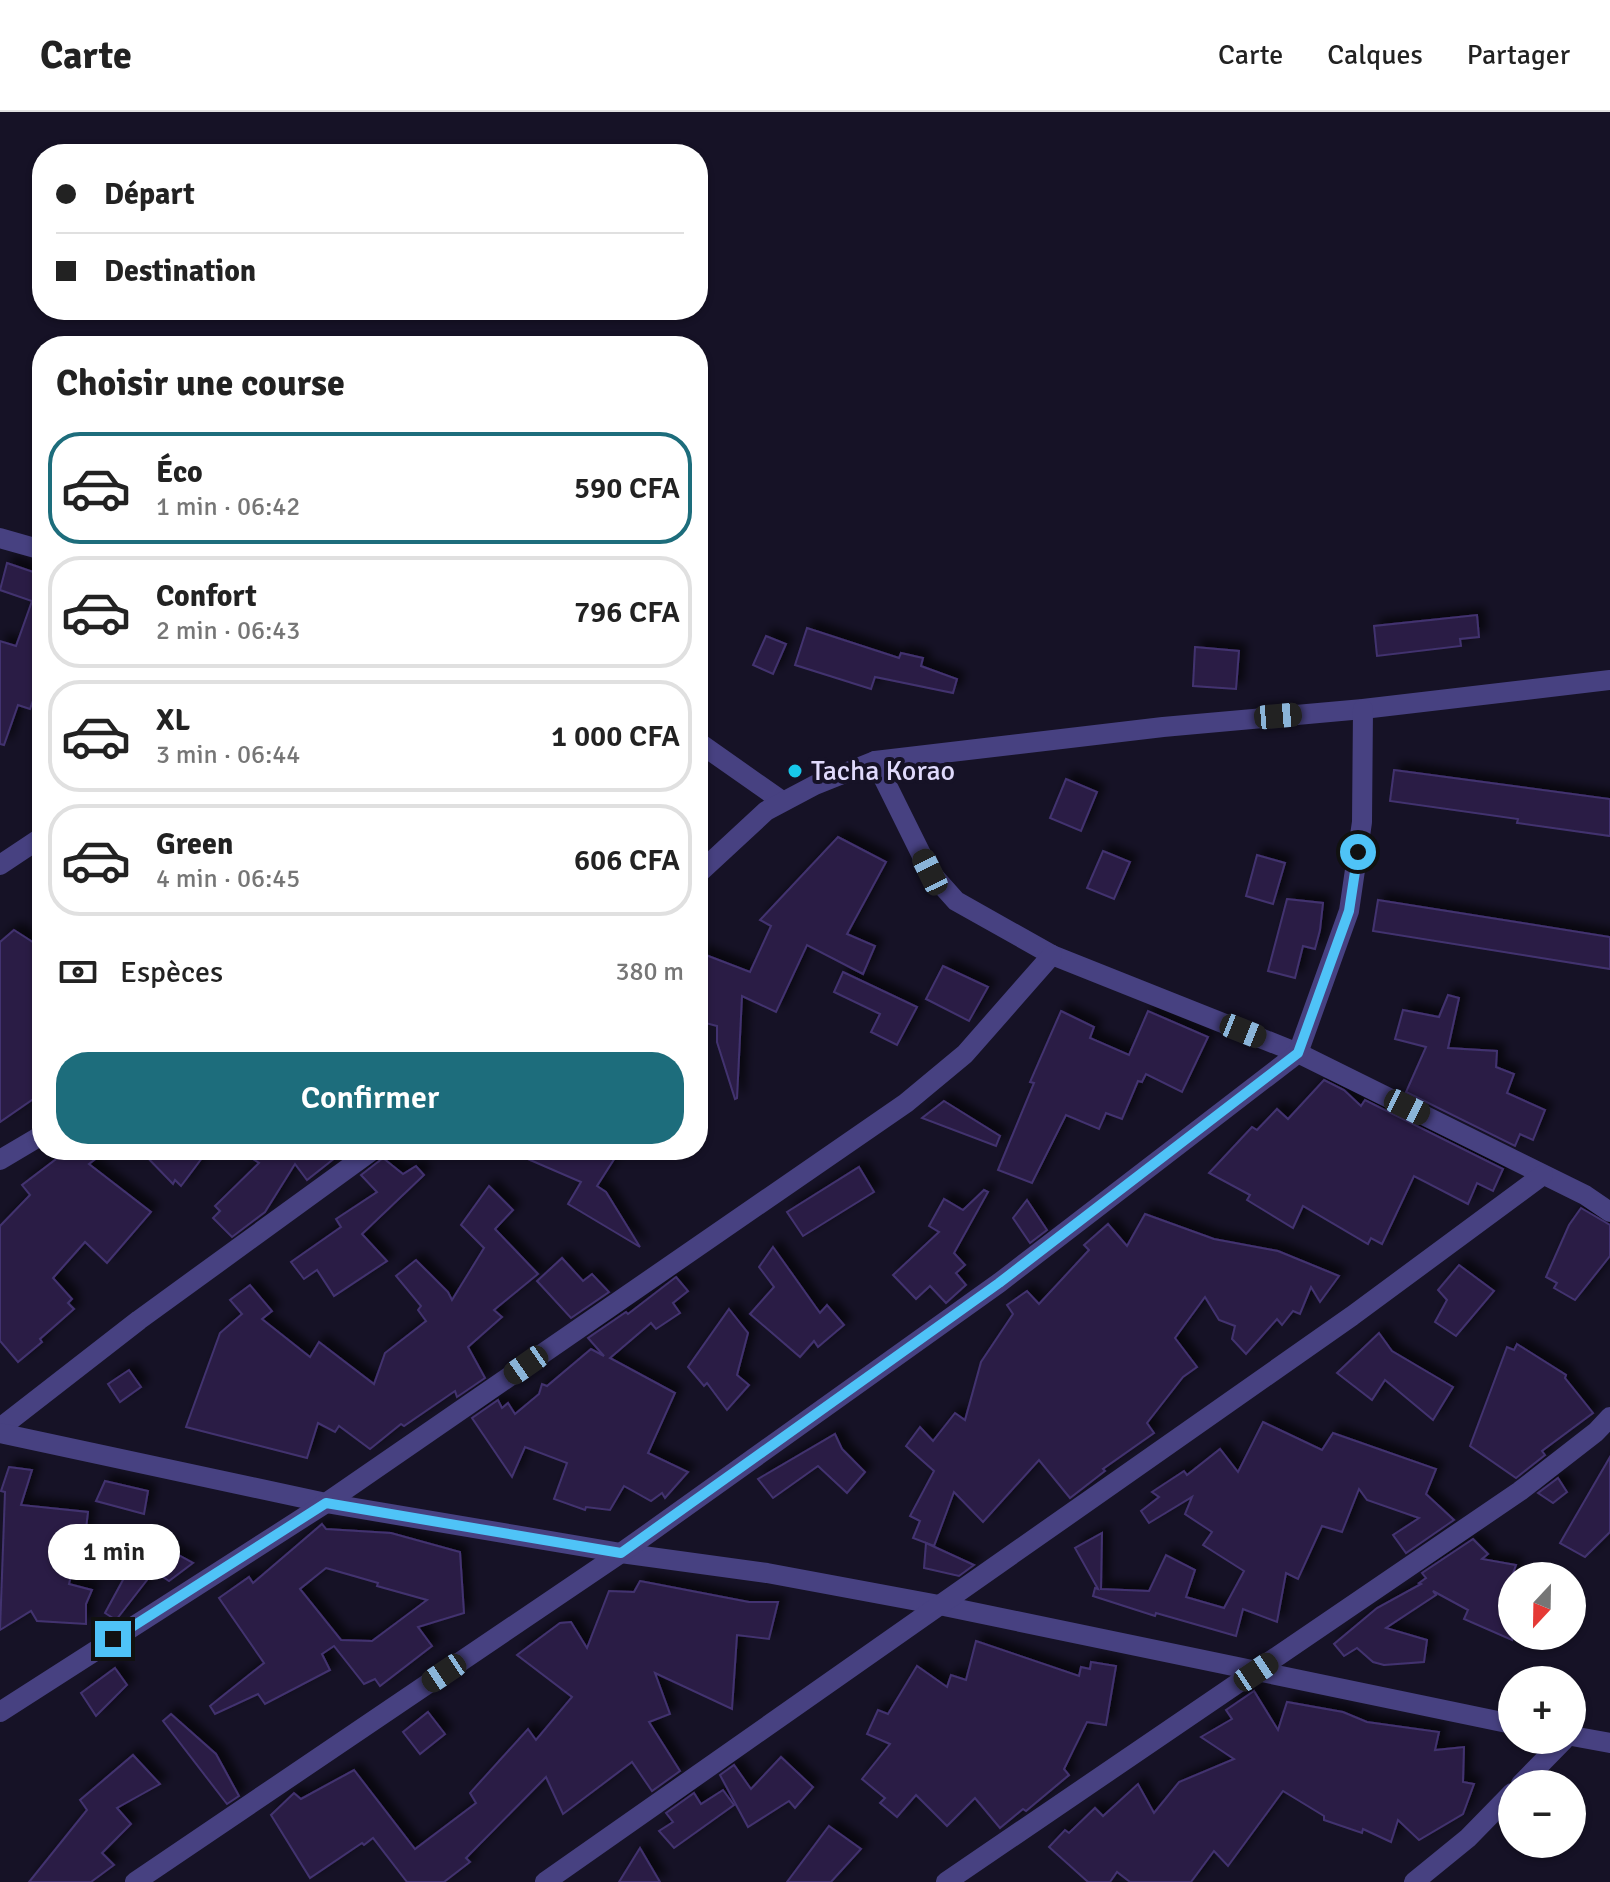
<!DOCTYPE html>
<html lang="fr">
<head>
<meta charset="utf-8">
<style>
  :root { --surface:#fff; --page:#f2f2f2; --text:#222; --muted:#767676; --line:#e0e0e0; --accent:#1d6d7c }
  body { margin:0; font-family:Signika,sans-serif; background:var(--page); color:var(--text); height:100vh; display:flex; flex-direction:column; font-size:30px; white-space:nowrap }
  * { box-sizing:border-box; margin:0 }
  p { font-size:26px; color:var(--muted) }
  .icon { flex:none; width:44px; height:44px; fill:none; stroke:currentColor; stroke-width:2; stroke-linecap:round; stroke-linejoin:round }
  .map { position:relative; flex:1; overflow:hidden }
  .sheet { position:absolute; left:32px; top:224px; width:676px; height:824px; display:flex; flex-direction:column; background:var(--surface); border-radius:32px; box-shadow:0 2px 6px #0004 }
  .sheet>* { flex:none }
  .hud { position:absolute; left:32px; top:32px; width:676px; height:176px; border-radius:32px; box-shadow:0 2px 6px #0004; display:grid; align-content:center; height:176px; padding:0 24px; background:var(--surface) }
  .needle { width:52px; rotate:202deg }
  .tools { position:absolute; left:1498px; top:1450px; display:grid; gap:16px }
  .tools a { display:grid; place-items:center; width:88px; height:88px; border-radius:50%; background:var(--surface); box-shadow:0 2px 6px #0004; font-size:40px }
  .end { position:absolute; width:36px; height:36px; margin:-18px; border:10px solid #4fc3f7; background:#111; box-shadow:0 0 0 4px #111 }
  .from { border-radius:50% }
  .bubble { position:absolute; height:56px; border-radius:28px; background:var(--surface); box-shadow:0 2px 6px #0004; font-size:26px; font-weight:600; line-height:56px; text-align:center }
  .car { position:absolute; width:24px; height:48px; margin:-24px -12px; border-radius:10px; box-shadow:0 0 6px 2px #0007; background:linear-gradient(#222 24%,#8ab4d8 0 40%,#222 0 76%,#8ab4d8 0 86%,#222 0) }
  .hud b { display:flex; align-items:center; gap:28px; height:76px; font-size:30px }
  .hud b+b { border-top:2px solid var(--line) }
  .hud i { width:20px; height:20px; background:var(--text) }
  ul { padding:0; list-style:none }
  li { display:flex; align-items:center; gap:24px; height:112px; margin:0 16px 12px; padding:0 8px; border:4px solid var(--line); border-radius:32px }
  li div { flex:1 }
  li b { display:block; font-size:30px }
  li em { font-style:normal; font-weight:600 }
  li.active { border-color:var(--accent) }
  li>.icon { width:72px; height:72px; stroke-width:1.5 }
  h2 { padding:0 24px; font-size:36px; line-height:96px }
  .pay { display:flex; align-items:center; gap:20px; height:88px; padding:0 24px; font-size:30px }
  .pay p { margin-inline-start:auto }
  .cta { display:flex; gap:16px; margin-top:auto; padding:16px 24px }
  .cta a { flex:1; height:92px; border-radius:32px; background:var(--accent); color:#fff; font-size:32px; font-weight:600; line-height:92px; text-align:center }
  header { display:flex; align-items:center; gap:48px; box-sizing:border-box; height:112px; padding:0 40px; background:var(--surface); border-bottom:2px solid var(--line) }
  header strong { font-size:38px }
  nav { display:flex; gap:44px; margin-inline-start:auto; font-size:28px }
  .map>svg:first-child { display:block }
  .building { fill:#291f45; stroke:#43336f; stroke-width:2; fill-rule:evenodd; filter:url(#shadow) }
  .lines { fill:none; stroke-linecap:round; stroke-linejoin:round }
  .minor { stroke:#474181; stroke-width:20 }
  .route { stroke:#4fc3f7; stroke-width:10 }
  .poi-dot { fill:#17c8eb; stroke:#161226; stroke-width:3 }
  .labels { text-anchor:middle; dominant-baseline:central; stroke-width:8; stroke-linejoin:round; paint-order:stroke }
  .poi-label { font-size:28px; fill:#e0dafc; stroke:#161226; text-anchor:start }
</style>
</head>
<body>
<header>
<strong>Carte</strong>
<nav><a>Carte</a><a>Calques</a><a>Partager</a></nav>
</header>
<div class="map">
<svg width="1610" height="1770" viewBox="0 0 1610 1770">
  <defs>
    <filter id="shadow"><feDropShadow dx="7" dy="-7" stdDeviation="4" flood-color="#0009"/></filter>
  </defs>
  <rect width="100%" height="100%" fill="#161226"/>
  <g class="building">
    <path d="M7 451 42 463V563L30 597 18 593 4 633 0 632V529L16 534 32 489 0 478Z"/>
    <path d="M1477 503 1479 525 1460 527 1461 534 1377 544 1374 514Z"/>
    <path d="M807 516 899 546 901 541 923 546 921 554 957 567 953 581 875 565 871 577 795 553Z"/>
    <path d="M766 524 786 532 773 562 753 553Z"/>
    <path d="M1195 535 1239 539 1236 577 1193 574Z"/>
    <path d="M1394 658 1610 687V724L1517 711 1518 707 1390 689Z"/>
    <path d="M1066 667 1097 680 1081 719 1050 706Z"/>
    <path d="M838 725 886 750 847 822 875 834 863 862 807 833 776 900 742 884 737 986 735 987 717 930V914L698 909V840L750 860 771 814 760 808Z"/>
    <path d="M1103 739 1130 750 1114 787 1087 776Z"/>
    <path d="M1257 743 1285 751 1273 792 1246 784Z"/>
    <path d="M1287 787 1323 791 1320 818 1315 837 1303 834 1295 866 1268 859Z"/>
    <path d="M1378 788 1610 825V857L1373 819Z"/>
    <path d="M14 818 42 836V981L0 1010V830Z"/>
    <path d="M943 854 988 875 969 909 926 887Z"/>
    <path d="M843 860 917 895 897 933 871 920 880 902 834 880Z"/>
    <path d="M1448 883 1459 886 1448 936 1497 939 1496 955 1514 962 1507 981 1545 998 1533 1028 1520 1022 1515 1034 1406 980 1426 935 1395 927 1403 898 1439 905Z"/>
    <path d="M1061 899 1094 915 1090 926 1129 943 1148 899 1208 925 1182 980 1146 962 1142 970 1138 969 1122 1007 1106 1001 1099 1017 1066 1003 1032 1071 998 1058 1034 971 1030 970Z"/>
    <path d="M1324 968 1344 978 1361 994 1365 988 1503 1057 1493 1079 1477 1071 1468 1092 1414 1064 1382 1132 1371 1126 1368 1132 1303 1094 1293 1116 1247 1088 1250 1083 1209 1061 1252 1015 1257 1018 1277 997 1288 1007Z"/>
    <path d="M944 989 1000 1024 996 1034 922 1006Z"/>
    <path d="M68 1038H107L89 1052 151 1100 107 1151 85 1130 53 1166 72 1187 68 1191 74 1197 40 1227 42 1230 18 1250 0 1229V1114L30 1083 22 1073Z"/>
    <path d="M140 1038H208L181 1074 175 1068 173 1072Z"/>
    <path d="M239 1038H351L343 1044 340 1042 307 1068 295 1052 265 1100 232 1125 213 1106 220 1099 215 1094 259 1051Z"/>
    <path d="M507 1038H620L597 1074 606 1080 640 1135 568 1092 581 1070Z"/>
    <path d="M383 1046 403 1062 416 1054 424 1063 362 1122 387 1149 334 1184 317 1158 304 1167 291 1150 341 1115 336 1107 377 1080 361 1063Z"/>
    <path d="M859 1055 874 1080 803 1124 787 1100Z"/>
    <path d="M489 1074 513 1098 495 1117 538 1162 494 1198 502 1205 468 1235 485 1266 457 1285 455 1279 404 1314 401 1312 370 1337 339 1314 335 1320 318 1311 307 1346 186 1315 220 1221 242 1202 230 1188 250 1173 272 1199 262 1207 310 1245 319 1230 374 1272 385 1241 426 1209 418 1198 421 1194 396 1164 416 1148 448 1180 452 1188 484 1136 461 1113Z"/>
    <path d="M984 1078 988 1080 954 1141 965 1153 956 1161 966 1173 946 1191 930 1174 916 1187 893 1163 939 1120 929 1114 944 1087 963 1098Z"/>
    <path d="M1027 1088 1047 1118 1030 1131 1013 1106Z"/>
    <path d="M1581 1096 1610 1113V1144L1575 1188 1554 1176 1557 1171 1546 1165 1569 1113Z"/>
    <path d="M1145 1102 1214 1127 1278 1139 1339 1164 1320 1190 1311 1175 1300 1202 1293 1199 1282 1213 1277 1207 1246 1242 1232 1227 1235 1214 1219 1208 1205 1185 1175 1226 1197 1255 1183 1265 1147 1311 1154 1321 1103 1357 1105 1359 1070 1386 1039 1348 983 1410 954 1380 934 1434 913 1426 920 1409 910 1404 934 1359 906 1334 920 1315 933 1329 955 1301 965 1308 981 1250 1013 1202 1007 1193 1027 1179 1039 1192 1089 1138 1084 1133 1108 1112 1127 1134Z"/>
    <path d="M773 1135 820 1201 827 1193 844 1213 818 1235 814 1229 800 1245 750 1202 774 1175 759 1155Z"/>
    <path d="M562 1146 583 1169 592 1162 609 1180 571 1206 537 1169Z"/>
    <path d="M1459 1153 1494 1179 1456 1224 1435 1210 1447 1188 1438 1178Z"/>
    <path d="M676 1165 688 1179 673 1191 680 1201 656 1217 651 1211 610 1246 675 1281 648 1341 688 1360 665 1386 662 1381 651 1389 624 1374 610 1398 586 1395 585 1398 554 1387 567 1351 525 1335 512 1365 472 1306 498 1288 502 1296 508 1291 515 1302 539 1282 542 1272 547 1274 591 1237 604 1244 588 1226 626 1200 628 1202Z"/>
    <path d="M729 1197 748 1221 737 1263 749 1273 727 1298 707 1271 704 1274 688 1255Z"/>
    <path d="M1379 1221 1392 1239 1453 1275 1433 1308 1385 1268 1372 1288 1337 1261Z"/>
    <path d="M1517 1232 1566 1263 1565 1266 1593 1301 1542 1339 1545 1343 1516 1366 1470 1334 1507 1235 1514 1238Z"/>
    <path d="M129 1258 141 1275 120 1290 108 1272Z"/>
    <path d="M1263 1310 1322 1338 1333 1321 1436 1357 1426 1382 1454 1408 1406 1441 1393 1423 1419 1406 1367 1388 1359 1377 1342 1420 1322 1414 1298 1467 1286 1461 1277 1510 1243 1497 1236 1524 1156 1501 1155 1504 1093 1484 1095 1476 1098 1477 1075 1436 1102 1421 1101 1477 1149 1479 1166 1443 1195 1458 1186 1485 1224 1496 1244 1459 1203 1433 1212 1420 1185 1402 1192 1385 1149 1411 1141 1399 1159 1385 1152 1380 1184 1359 1187 1363 1220 1337 1238 1360Z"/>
    <path d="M835 1322 842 1337 865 1360 847 1381 818 1354 773 1386 758 1367Z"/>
    <path d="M1610 1345V1420L1585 1445 1560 1431Z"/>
    <path d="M9 1355 32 1358 21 1393 88 1400 85 1425 80 1424 69 1472 92 1478 86 1492V1512L37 1509 31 1499 0 1518 5 1380 1 1379Z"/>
    <path d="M1558 1366 1567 1380 1553 1391 1538 1381Z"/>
    <path d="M105 1369 148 1379 144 1402 96 1389Z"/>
    <path d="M322 1412 326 1417 391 1421 460 1440 464 1501 418 1515 432 1534 380 1574 375 1567 364 1572 334 1534 322 1542 330 1558 265 1592 258 1582 215 1602 210 1594 264 1551 219 1486 249 1465 253 1471ZM326 1456 378 1471 377 1474 427 1488 372 1529 341 1528 300 1477Z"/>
    <path d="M149 1420 175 1441 193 1451 169 1469 154 1459 116 1508 105 1501Z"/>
    <path d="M1473 1427 1488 1442 1482 1447 1516 1453 1512 1464V1528L1464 1507 1468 1498 1433 1479 1436 1483 1386 1516 1427 1528 1424 1550 1384 1553 1373 1550 1357 1536 1344 1544 1334 1532 1377 1496 1421 1472 1419 1471 1426 1466 1422 1461Z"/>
    <path d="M926 1431 974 1453 959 1464 924 1456Z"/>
    <path d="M640 1469 749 1490H778L769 1527 737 1523 732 1597 655 1561 670 1602 649 1610 680 1659 652 1679 632 1650 563 1702 546 1665 466 1746 470 1750 444 1770H407L373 1726 364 1733 362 1731 310 1766 271 1703 294 1681 301 1687 354 1658 415 1737 476 1691 470 1681 528 1617 536 1628 572 1585 517 1543 560 1511 571 1510 587 1536 609 1479 634 1480Z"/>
    <path d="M976 1529 1079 1564 1081 1555 1090 1557 1091 1550 1116 1554 1106 1613 1087 1610 1064 1657 1069 1663 1026 1699 1023 1697 1000 1716 975 1686 947 1714 916 1683 897 1705 880 1691 885 1686 862 1667 890 1632 867 1622 878 1598 888 1602 917 1554 947 1575 951 1563 966 1568Z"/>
    <path d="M115 1556 127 1573 96 1604 81 1581Z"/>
    <path d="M1254 1579 1278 1618 1287 1590 1343 1600 1367 1610 1439 1620 1435 1638 1464 1635 1463 1670 1474 1672 1463 1702 1419 1728 1398 1708 1391 1730 1363 1717 1362 1721 1324 1708V1704L1283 1679 1228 1754 1214 1739 1191 1770H1130L1117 1760 1110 1770H1088L1049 1735 1065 1718 1069 1721 1095 1696 1103 1704 1138 1672 1154 1701 1179 1670 1234 1647 1201 1625 1232 1607 1226 1598Z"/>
    <path d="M428 1600 445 1622 420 1642 403 1620Z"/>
    <path d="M171 1602 216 1642 239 1684 227 1692 163 1609Z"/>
    <path d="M133 1643 160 1672 117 1696 131 1712 102 1741 114 1753 91 1770H29L87 1698 80 1688Z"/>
    <path d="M781 1645 813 1675 795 1696 789 1689 748 1715 720 1663 734 1653 751 1677Z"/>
    <path d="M723 1678 734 1693 674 1736 659 1719 673 1710 666 1701 694 1681 701 1692Z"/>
    <path d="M829 1714 861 1737 831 1770H787Z"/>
    <path d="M640 1736 660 1770H619Z"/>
  </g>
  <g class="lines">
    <g class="minor">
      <path d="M0 426 42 438"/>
      <path d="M698 630 782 689"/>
      <path d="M875 649 930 760 956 789 1052 843 1298 941 1585 1083 1610 1100"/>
      <path d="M0 753 42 725"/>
      <path d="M698 762 766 699 815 673 875 649 1163 615 1363 597 1610 568"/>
      <path d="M0 1048 42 1023"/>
      <path d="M0 1316 139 1208 373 1038"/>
      <path d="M0 1321 326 1391 621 1441 767 1461 939 1493 1512 1612"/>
      <path d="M0 1600 326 1391 906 991 965 942 1052 843"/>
      <path d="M1572 1624 1610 1631"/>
      <path d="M1521 1672 1564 1628"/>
      <path d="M135 1770 621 1441 999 1171 1298 941 1349 799 1362 710 1363 597"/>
      <path d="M545 1770 1352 1204 1543 1063"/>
      <path d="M946 1770 1520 1379 1596 1320 1610 1305"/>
      <path d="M1414 1770 1468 1726 1512 1681"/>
    </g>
  </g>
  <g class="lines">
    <path class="route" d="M113 1527 326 1391 621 1441 999 1171 1298 941 1349 799 1358 740"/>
  </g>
  <circle class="poi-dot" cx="795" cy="659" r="8"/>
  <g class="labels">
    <g class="poi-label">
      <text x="811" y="659">Tacha Korao</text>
    </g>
  </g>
</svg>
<div class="tools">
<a><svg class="needle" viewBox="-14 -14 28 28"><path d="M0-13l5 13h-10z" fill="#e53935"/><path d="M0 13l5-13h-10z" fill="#767676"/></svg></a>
<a>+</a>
<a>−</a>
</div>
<i class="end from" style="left:1358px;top:740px"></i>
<i class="end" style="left:113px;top:1527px"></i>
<div class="bubble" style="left:48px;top:1412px;width:132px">1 min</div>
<i class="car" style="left:1278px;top:604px;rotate:85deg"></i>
<i class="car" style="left:930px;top:760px;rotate:334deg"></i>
<i class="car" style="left:1243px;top:919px;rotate:112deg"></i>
<i class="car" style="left:1407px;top:995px;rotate:116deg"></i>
<i class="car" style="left:526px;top:1253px;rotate:235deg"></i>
<i class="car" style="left:1256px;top:1560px;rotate:56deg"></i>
<i class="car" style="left:444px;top:1561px;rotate:236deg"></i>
<div class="hud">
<b><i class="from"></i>Départ</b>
<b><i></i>Destination</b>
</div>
<section class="sheet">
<h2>Choisir une course</h2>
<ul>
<li class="active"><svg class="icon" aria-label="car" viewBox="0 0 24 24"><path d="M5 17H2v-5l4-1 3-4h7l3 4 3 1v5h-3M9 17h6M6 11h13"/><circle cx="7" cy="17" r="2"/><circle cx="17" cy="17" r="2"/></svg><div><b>Éco</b><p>1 min · 06:42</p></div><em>590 CFA</em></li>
<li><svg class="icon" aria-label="car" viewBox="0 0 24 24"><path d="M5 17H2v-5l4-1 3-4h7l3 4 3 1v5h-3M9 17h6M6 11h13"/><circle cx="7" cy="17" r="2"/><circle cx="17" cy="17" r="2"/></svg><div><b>Confort</b><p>2 min · 06:43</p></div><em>796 CFA</em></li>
<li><svg class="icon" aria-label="car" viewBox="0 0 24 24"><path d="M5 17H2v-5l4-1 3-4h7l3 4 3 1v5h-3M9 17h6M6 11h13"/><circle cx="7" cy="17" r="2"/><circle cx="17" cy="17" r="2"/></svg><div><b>XL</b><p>3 min · 06:44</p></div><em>1 000 CFA</em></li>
<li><svg class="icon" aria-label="car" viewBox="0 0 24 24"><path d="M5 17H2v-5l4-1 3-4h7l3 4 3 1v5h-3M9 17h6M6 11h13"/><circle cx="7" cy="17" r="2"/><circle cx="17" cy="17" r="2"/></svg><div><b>Green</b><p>4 min · 06:45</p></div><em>606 CFA</em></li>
</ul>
<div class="pay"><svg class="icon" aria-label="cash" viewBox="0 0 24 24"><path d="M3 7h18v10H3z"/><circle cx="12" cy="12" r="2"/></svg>Espèces<p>380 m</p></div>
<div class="cta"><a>Confirmer</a></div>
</section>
</div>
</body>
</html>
